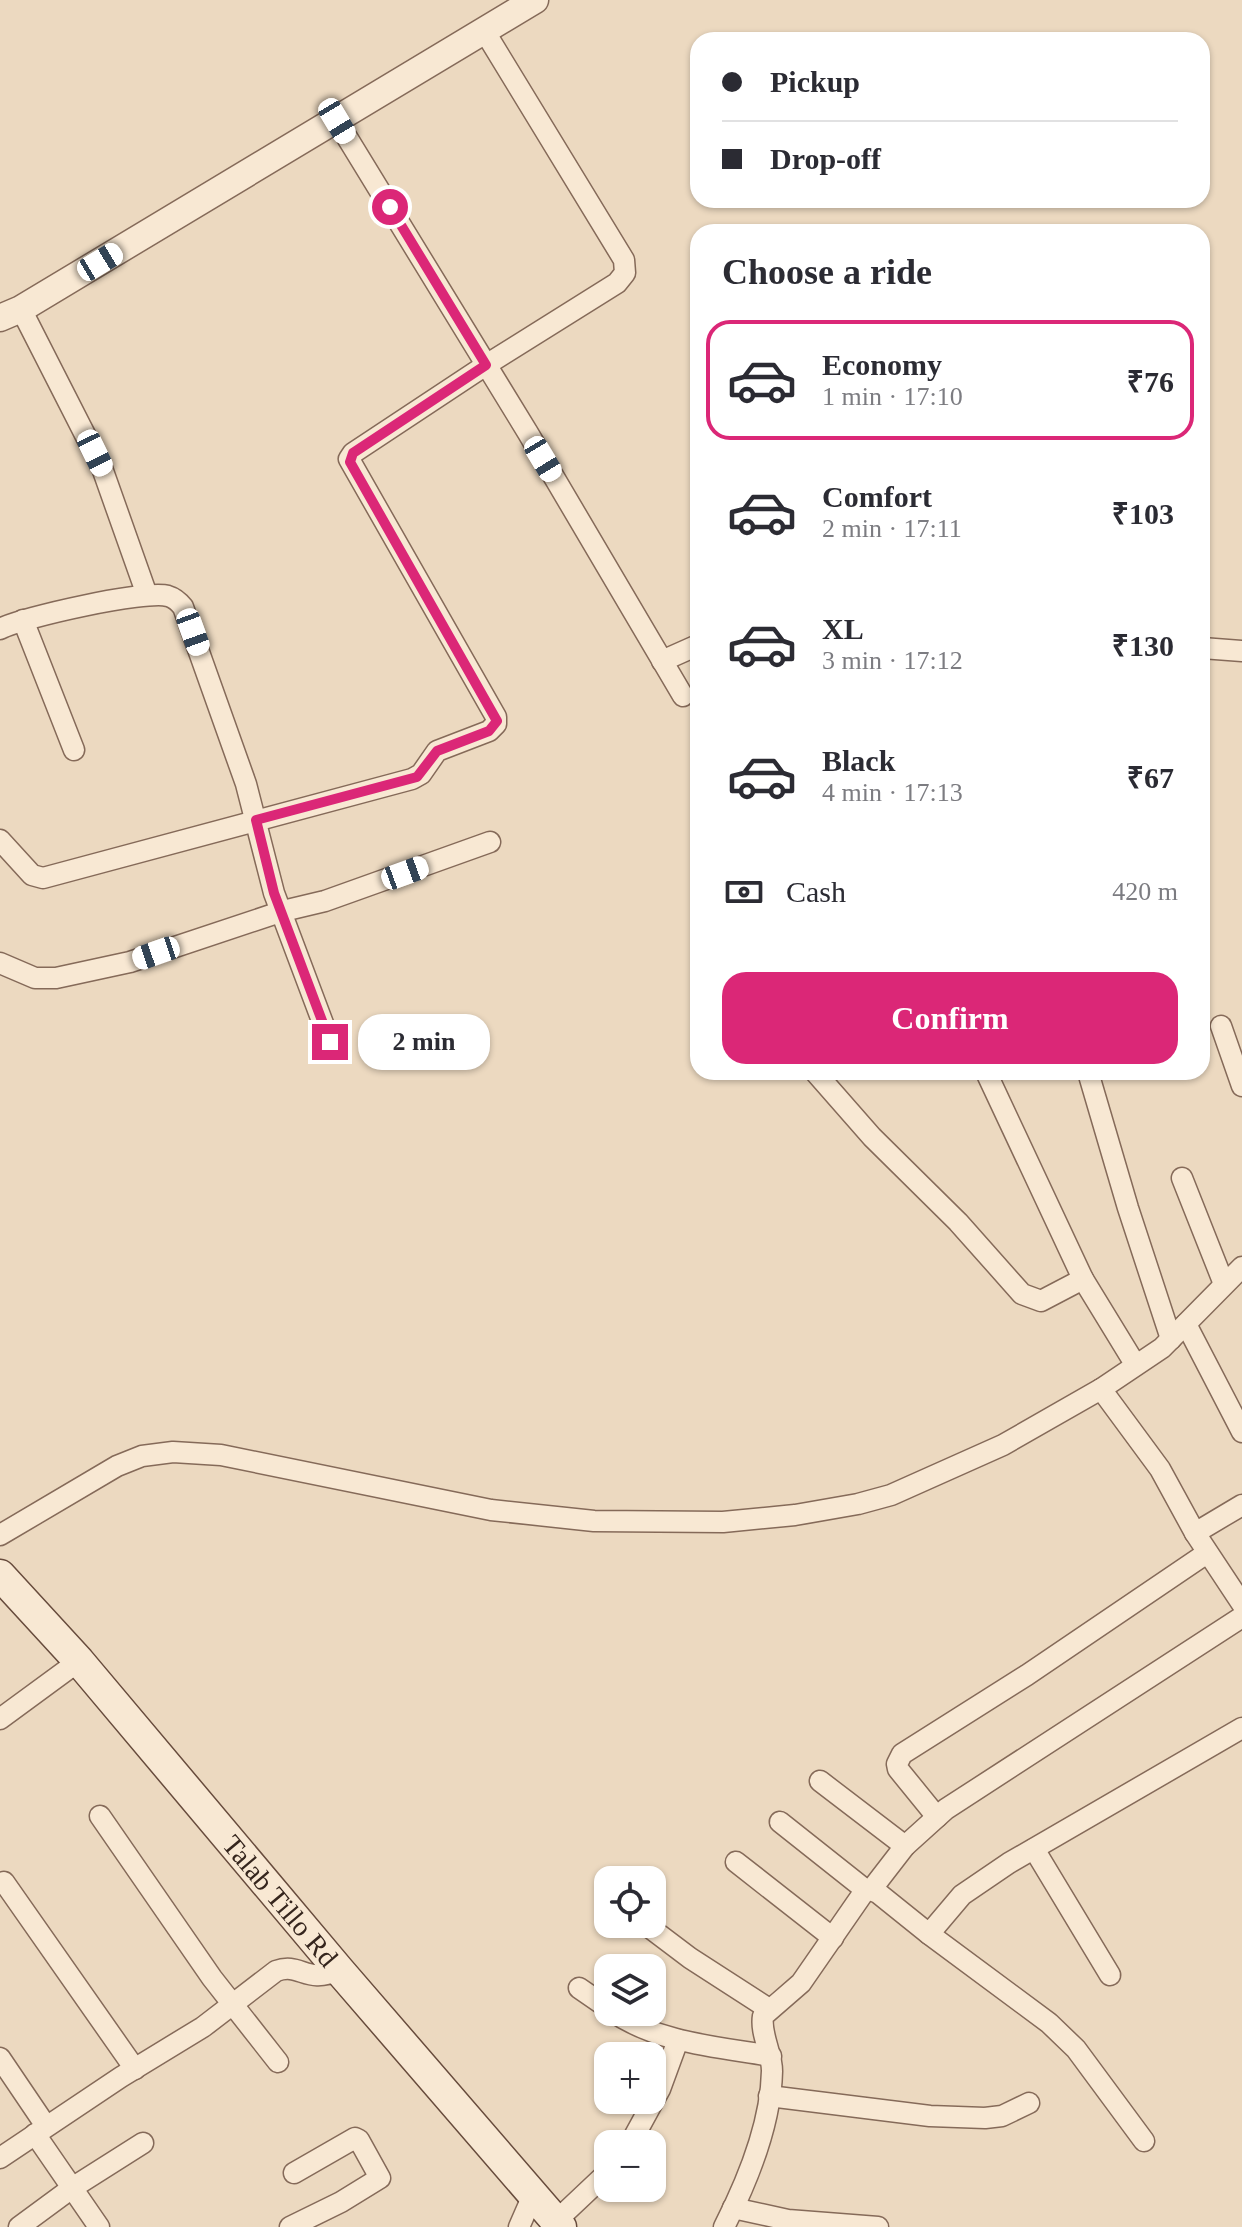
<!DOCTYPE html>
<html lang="en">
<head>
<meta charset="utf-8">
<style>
  :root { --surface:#fff; --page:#f2f2f3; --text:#2b2b33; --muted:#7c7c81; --line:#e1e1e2; --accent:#db2777 }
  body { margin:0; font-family:Georgia,serif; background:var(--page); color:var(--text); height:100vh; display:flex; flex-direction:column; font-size:30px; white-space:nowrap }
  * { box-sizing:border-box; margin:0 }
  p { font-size:26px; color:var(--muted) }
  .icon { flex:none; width:44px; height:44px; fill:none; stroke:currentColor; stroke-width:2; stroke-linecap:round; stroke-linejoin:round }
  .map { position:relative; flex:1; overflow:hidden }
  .side { position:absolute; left:690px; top:224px; width:520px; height:856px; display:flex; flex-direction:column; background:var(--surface); border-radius:24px; box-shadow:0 2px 6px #0004 }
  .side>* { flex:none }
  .guide { position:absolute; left:690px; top:32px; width:520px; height:176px; border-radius:24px; box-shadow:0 2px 6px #0004; display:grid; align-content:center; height:176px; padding:0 32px; background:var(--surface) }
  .tools { position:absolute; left:594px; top:1866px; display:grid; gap:16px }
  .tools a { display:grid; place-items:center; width:72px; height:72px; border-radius:16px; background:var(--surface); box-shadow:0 2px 6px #0004; font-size:40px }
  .end { position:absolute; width:36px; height:36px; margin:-18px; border:10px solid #db2777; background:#fff; box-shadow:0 0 0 4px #fff }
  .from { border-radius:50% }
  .bubble { position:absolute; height:56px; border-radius:24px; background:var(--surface); box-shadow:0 2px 6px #0004; font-size:26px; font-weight:600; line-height:56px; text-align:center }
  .car { position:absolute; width:24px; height:48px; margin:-24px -12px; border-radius:10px; box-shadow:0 0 6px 2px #0007; background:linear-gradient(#fff 24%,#345 0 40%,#fff 0 76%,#345 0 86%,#fff 0) }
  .guide b { display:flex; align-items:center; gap:28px; height:76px; font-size:30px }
  .guide b+b { border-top:2px solid var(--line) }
  .guide i { width:20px; height:20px; background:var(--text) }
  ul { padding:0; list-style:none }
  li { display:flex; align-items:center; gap:24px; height:120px; margin:0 16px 12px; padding:0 16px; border:4px solid transparent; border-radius:24px }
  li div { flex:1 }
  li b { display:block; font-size:30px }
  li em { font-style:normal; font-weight:600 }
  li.selected { border-color:var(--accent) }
  li>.icon { width:72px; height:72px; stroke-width:1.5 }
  h2 { padding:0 32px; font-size:36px; line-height:96px }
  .pay { display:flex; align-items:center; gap:20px; height:88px; padding:0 32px; font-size:30px }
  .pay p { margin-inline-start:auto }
  .primary-button { display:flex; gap:16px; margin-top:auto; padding:16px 32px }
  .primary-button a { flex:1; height:92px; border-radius:24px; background:var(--accent); color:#fff; font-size:32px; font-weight:600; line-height:92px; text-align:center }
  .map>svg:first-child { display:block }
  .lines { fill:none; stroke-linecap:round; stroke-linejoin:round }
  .minor-casing { stroke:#856a59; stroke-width:23 }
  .tertiary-casing { stroke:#856a59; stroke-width:29 }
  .secondary-casing { stroke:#674b3c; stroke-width:33 }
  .minor { stroke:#f8e8d3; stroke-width:20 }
  .tertiary { stroke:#f8e8d3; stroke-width:26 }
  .secondary { stroke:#f8e8d3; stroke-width:30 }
  .route { stroke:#db2777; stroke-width:10 }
  .labels { text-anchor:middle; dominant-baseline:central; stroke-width:8; stroke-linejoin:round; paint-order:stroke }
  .street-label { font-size:28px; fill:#35251d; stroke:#f4e4d0 }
</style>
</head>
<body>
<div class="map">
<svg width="1242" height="2227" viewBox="0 0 1242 2227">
  <rect width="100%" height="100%" fill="#ecd9c0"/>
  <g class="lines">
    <g class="minor-casing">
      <g id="minor">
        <path d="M337 121 528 433 683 696"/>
        <path d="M21 309 102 468 147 595"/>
        <path d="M23 620 74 750"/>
        <path d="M0 629C23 617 145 590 168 596 175 598 179 602 183 607L246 784 274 893 330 1042"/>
        <path d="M1202 648 1242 651"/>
        <path d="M662 661 698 645"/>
        <path d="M0 840 32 875 43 878 412 779 421 774 437 751 489 731 496 724V717L349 459 353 453 486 365 617 283 625 273 624 260 485 32"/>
        <path d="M0 963 35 978H56L130 962 283 911 325 901 490 842"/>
        <path d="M1221 1026 1242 1086"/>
        <path d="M815 1072 872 1137 958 1222 1022 1294 1041 1301 1083 1279"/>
        <path d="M986 1072 1083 1279 1135 1364"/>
        <path d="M1088 1072 1128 1208 1171 1339"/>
        <path d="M1182 1178 1224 1284"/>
        <path d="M1186 1324 1242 1432"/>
        <path d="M1101 1389 1160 1469 1195 1533"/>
        <path d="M1242 1505 1195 1533 1242 1604"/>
        <path d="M0 1535 117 1466 142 1456 173 1452 221 1455 491 1510 594 1521 723 1522 795 1515 858 1504 891 1495 1003 1445 1101 1389 1162 1348 1242 1267"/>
        <path d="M0 1719 79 1661"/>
        <path d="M820 1781 905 1846"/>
        <path d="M100 1816 212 1978 278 2062"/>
        <path d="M937 1817 898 1769 897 1764 902 1754 1027 1675 1207 1553"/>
        <path d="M780 1822 867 1891"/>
        <path d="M1034 1849 1110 1975"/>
        <path d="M736 1862 833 1938"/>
        <path d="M4 1882 135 2069"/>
        <path d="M871 1890 905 1846 946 1809 1242 1617"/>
        <path d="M645 1924 690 1958 769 2009"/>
        <path d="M929 1934 1049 2023 1076 2049 1144 2141"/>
        <path d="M579 1988 608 2008"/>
        <path d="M613 2012C659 2043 718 2047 771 2056"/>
        <path d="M0 2058 46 2126"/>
        <path d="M769 2096 930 2116 985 2118 1002 2116 1029 2103"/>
        <path d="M35 2134 99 2227"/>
        <path d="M630 2144 660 2089 678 2040"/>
        <path d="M0 2158 121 2077 203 2027 276 1971C301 1962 306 1985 339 1970"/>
        <path d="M733 2208 788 2220 878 2227"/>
        <path d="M556 2221 608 2172"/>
        <path d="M19 2227 72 2188 143 2143"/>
        <path d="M290 2227 341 2202 380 2178 359 2140 355 2138 294 2173"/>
        <path d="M519 2227 533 2195"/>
        <path d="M724 2227C748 2180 771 2124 772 2071 772 2052 760 2034 763 2016L801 1983 864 1892 871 1890 878 1893 929 1934 962 1895 1009 1863 1242 1728"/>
      </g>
    </g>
    <g class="tertiary-casing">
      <path id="tertiary" d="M0 318 21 309 535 0"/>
    </g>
    <g class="secondary-casing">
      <g id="secondary">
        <path id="s1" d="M0 1575 79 1661 339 1970 561 2227"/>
      </g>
    </g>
    <use href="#minor" class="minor"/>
    <use href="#tertiary" class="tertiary"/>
    <use href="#secondary" class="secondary"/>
  </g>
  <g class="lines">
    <path class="route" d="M330 1042 274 893 256 820 417 777 437 751 489 731 497 721 350 462 353 453 486 365 390 207"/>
  </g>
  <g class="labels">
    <g class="street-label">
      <text stroke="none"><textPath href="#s1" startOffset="430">Talab Tillo Rd</textPath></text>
    </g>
  </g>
</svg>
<div class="tools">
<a><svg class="icon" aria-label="locate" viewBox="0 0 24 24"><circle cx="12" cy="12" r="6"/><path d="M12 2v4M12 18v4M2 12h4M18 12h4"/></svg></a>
<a><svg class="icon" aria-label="layers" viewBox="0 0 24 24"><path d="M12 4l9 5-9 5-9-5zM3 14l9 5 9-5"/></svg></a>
<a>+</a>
<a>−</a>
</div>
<i class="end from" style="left:390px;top:207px"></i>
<i class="end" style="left:330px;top:1042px"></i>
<div class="bubble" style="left:358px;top:1014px;width:132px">2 min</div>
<i class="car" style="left:337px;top:121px;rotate:149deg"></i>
<i class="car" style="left:100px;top:262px;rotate:59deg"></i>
<i class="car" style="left:95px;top:453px;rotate:154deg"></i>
<i class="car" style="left:543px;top:459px;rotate:149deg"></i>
<i class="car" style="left:193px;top:632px;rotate:160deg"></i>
<i class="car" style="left:405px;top:873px;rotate:70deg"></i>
<i class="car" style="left:156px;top:953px;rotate:251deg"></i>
<div class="guide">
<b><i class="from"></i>Pickup</b>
<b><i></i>Drop-off</b>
</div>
<section class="side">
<h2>Choose a ride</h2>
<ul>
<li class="selected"><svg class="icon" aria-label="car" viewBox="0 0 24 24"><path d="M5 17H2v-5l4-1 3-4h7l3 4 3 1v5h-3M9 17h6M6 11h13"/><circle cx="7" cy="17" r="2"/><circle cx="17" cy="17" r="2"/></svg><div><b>Economy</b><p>1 min · 17:10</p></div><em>₹76</em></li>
<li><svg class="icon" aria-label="car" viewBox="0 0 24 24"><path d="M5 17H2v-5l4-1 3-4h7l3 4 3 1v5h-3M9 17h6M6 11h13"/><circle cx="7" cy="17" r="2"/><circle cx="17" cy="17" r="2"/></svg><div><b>Comfort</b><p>2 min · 17:11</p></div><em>₹103</em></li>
<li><svg class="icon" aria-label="car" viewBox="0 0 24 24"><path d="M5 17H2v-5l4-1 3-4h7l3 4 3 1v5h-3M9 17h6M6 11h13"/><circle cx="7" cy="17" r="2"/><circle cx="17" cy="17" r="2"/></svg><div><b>XL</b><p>3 min · 17:12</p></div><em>₹130</em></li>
<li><svg class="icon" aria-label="car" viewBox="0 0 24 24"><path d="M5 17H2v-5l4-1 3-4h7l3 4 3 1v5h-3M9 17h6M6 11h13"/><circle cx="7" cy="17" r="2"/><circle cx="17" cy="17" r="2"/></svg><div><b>Black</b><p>4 min · 17:13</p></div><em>₹67</em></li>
</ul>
<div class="pay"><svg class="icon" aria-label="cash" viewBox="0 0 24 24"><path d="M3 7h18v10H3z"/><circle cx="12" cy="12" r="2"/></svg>Cash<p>420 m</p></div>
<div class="primary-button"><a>Confirm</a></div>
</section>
</div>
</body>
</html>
